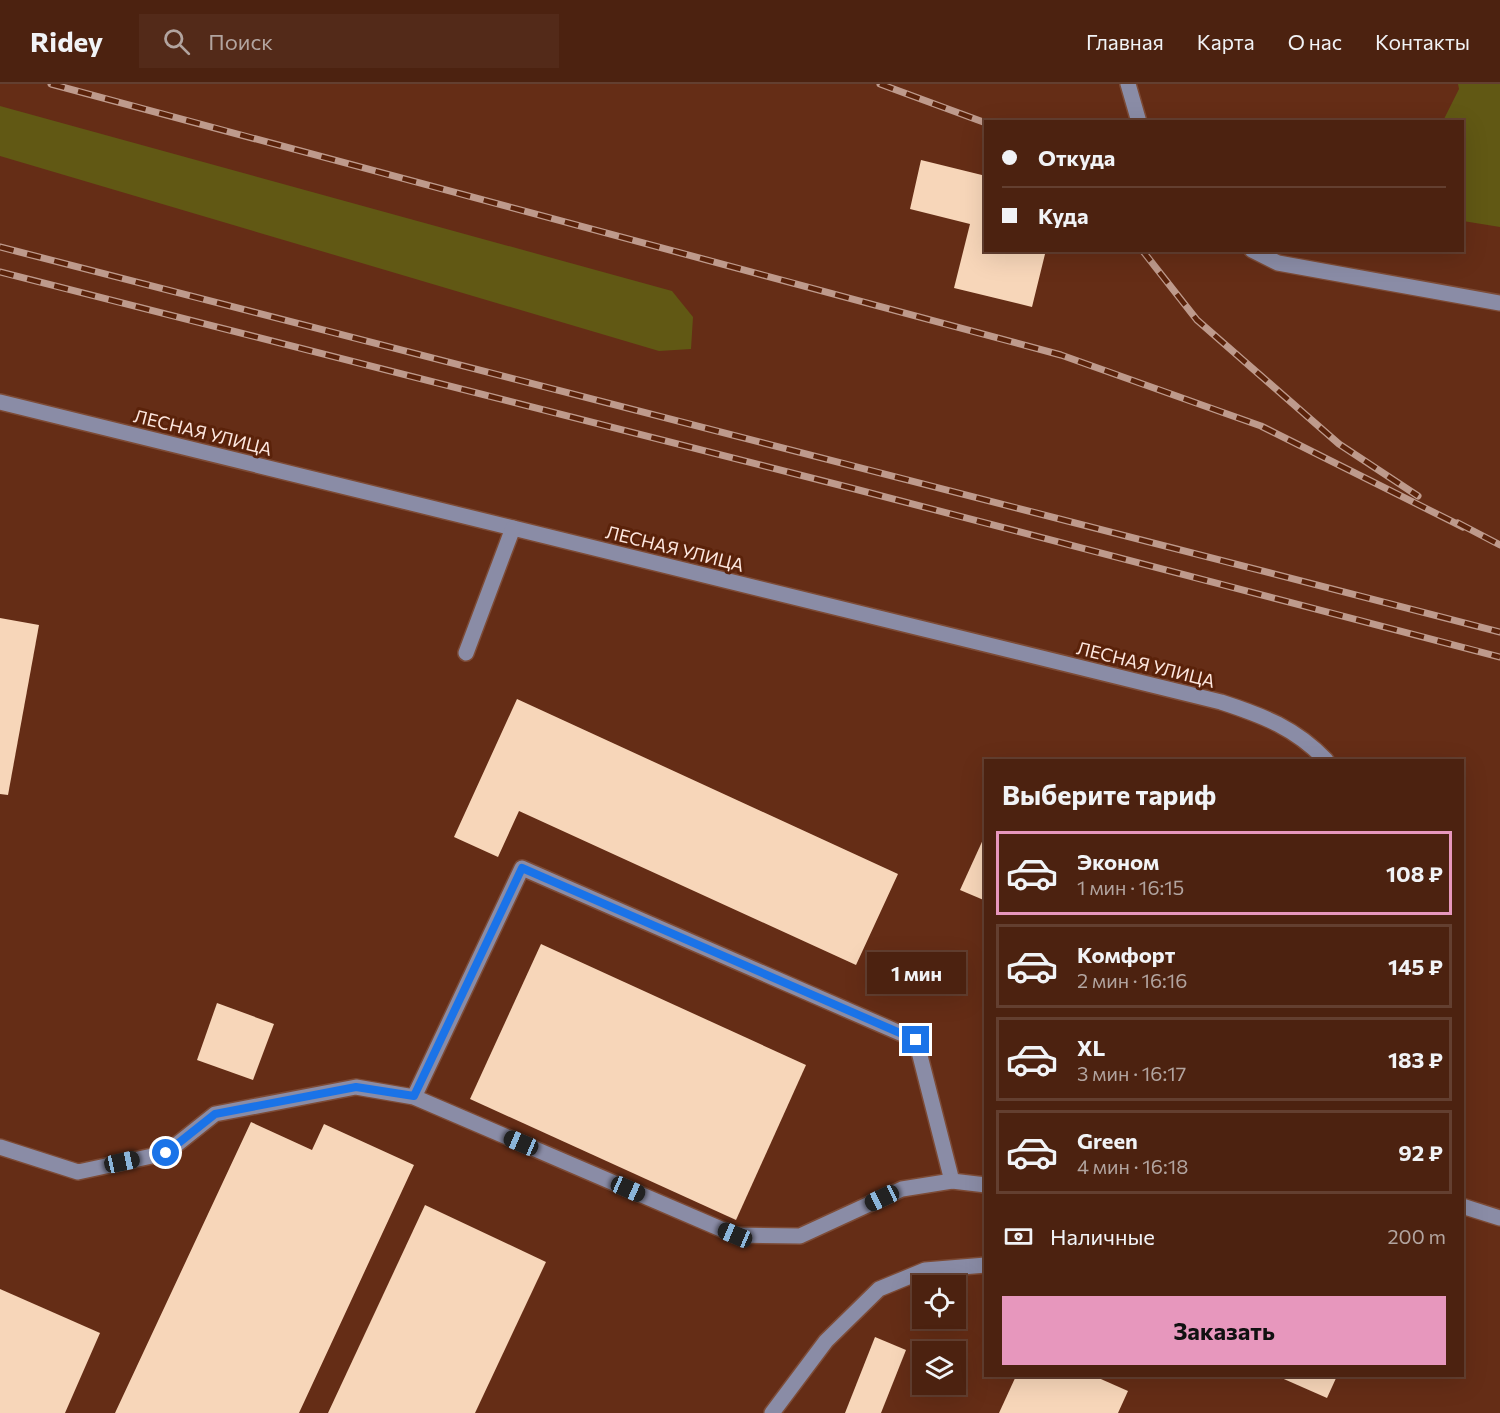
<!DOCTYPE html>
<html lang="ru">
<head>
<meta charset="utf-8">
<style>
  :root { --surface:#4c2210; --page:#532a19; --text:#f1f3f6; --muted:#b2a49f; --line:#633f30; --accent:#e797bd }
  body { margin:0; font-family:Commissioner,sans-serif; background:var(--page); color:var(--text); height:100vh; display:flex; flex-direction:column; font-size:22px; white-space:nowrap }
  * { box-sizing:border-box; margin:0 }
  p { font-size:20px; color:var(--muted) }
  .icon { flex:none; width:33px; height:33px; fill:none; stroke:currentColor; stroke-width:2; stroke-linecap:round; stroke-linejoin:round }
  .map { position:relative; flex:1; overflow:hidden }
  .details { position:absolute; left:984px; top:675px; width:480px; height:618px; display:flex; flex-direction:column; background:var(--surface); border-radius:0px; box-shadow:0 6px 24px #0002,0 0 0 2px var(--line) }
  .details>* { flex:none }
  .hud { position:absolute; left:984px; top:36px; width:480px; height:132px; border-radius:0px; box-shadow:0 6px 24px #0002,0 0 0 2px var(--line); display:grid; align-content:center; height:132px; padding:0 18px; background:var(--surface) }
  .controls { position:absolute; left:912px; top:1191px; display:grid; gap:12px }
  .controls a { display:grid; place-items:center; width:54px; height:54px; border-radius:0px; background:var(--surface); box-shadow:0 6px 24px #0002,0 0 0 2px var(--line); font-size:30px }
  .end { position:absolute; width:27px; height:27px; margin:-14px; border:8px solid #1a73e8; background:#fff; box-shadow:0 0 0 3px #fff }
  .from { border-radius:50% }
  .bubble { position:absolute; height:42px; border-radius:0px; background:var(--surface); box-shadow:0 6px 24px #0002,0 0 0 2px var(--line); font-size:20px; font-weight:700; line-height:42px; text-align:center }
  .car { position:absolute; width:18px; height:36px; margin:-18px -9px; border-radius:8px; box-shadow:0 0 4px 2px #0007; background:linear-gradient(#222 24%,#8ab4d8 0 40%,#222 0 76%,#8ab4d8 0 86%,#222 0) }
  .hud b { display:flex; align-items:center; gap:21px; height:57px; font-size:22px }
  .hud b+b { border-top:2px solid var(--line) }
  .hud i { width:15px; height:15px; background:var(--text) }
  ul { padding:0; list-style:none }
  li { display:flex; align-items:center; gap:18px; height:84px; margin:0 12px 9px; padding:0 6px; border:3px solid var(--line); border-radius:0px }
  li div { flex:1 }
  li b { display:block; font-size:22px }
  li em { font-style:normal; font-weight:700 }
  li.on { border-color:var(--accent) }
  li>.icon { width:54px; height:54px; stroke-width:1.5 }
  h2 { padding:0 18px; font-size:27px; line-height:72px }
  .pay { display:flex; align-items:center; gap:15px; height:66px; padding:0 18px; font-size:22px }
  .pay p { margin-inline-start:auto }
  .button { display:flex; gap:12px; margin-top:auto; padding:12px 18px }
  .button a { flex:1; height:69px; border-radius:0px; background:var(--accent); color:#111; font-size:24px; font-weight:700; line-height:69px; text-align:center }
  header { display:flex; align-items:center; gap:36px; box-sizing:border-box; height:84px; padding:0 30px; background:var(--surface); border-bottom:2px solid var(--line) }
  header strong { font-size:28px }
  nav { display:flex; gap:33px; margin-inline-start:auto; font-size:21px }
  .search { width:420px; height:54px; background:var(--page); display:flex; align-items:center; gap:15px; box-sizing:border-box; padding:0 21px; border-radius:0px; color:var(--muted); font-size:22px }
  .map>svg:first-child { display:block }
  .green { fill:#615814 }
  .building { fill:#f7d6b9 }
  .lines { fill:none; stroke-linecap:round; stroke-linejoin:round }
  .minor-casing { stroke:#7d4b36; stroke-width:18 }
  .minor { stroke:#8a8ca6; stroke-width:15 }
  .rail-casing { stroke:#be9a8c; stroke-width:7 }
  .rail { stroke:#5a220a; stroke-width:4.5; stroke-dasharray:14; stroke-linecap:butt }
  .route { stroke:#1a73e8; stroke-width:8 }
  .labels { text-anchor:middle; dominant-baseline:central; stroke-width:6; stroke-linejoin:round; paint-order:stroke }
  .street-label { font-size:18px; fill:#fde7df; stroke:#5a220a }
</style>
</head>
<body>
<header>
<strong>Ridey</strong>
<div class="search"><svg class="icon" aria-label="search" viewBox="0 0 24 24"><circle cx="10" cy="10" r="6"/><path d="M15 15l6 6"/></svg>Поиск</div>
<nav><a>Главная</a><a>Карта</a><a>О нас</a><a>Контакты</a></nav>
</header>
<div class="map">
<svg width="1500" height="1329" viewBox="0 0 1500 1329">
  <rect width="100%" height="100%" fill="#652d16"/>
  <g class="green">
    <path d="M1458 0H1500V143L1463 137 1462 38 1443 37 1459 5Z"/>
    <path d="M0 22 672 207 693 233 691 265 659 267 0 72Z"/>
  </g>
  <g class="building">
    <path d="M921 76 986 92V166H1046L1032 223 954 204 970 140 910 125Z"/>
    <path d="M0 534 39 541 8 711 0 710Z"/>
    <path d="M517 615 898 790 856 881 519 727 498 773 454 753Z"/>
    <path d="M986 749V817L960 806Z"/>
    <path d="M541 860 806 981 736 1136 470 1015Z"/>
    <path d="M217 919 274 940 253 996 197 976Z"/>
    <path d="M251 1038 312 1066 324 1040 414 1081 299 1329H115Z"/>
    <path d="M425 1121 546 1178 475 1329H328Z"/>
    <path d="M0 1205 100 1249 65 1329H0Z"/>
    <path d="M875 1253 906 1266 881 1329H845Z"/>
    <path d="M1016 1292H1094L1128 1307 1118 1329H999Z"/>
    <path d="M1277 1292H1337L1327 1314Z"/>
  </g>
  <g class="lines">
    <g class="minor-casing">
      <g id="minor">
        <path d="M1128 0 1139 38"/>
        <path d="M1252 166 1278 179 1500 219"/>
        <path d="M0 318 1221 618C1264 632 1295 644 1326 676"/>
        <path d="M466 569 513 444"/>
        <path d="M414 1013 522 784 916 956 952 1097"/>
        <path d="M0 1063 78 1088 166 1069 215 1030 356 1003 414 1013 735 1151 800 1152 902 1105 952 1097 986 1101"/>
        <path d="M1462 1122 1500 1134"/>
        <path d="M772 1329 826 1257 879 1205 925 1186 986 1181"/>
      </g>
    </g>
    <use href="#minor" class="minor"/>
    <g class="rail-casing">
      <g id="rail">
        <path d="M51 0 1061 271 1261 342 1463 443"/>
        <path d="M880 0 986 39"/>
        <path d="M0 163 1500 548"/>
        <path d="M1142 166 1197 236 1339 360 1418 412"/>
        <path d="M0 188 851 404 1500 573"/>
        <path d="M1458 439 1500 461"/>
      </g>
    </g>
    <use href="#rail" class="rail"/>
  </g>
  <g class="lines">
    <path class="route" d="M166 1069 215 1030 356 1003 414 1012 522 784 916 956"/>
  </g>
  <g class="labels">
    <g class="street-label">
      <text transform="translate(203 348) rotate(14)">ЛЕСНАЯ УЛИЦА</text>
      <text transform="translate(675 464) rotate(14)">ЛЕСНАЯ УЛИЦА</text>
      <text transform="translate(1146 580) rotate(14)">ЛЕСНАЯ УЛИЦА</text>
    </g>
  </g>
</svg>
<div class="controls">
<a><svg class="icon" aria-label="locate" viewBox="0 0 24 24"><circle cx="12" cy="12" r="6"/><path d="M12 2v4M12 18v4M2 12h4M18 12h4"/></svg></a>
<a><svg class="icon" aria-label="layers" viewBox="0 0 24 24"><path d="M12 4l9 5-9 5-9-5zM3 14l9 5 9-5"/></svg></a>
</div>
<i class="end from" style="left:166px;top:1069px"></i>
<i class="end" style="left:916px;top:956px"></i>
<div class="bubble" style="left:867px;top:868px;width:99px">1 мин</div>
<i class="car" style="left:521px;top:1059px;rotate:293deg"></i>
<i class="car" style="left:122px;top:1078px;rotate:78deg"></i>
<i class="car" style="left:628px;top:1105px;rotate:114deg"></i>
<i class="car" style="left:882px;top:1114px;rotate:245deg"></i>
<i class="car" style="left:735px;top:1151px;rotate:293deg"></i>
<div class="hud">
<b><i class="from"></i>Откуда</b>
<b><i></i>Куда</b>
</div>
<section class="details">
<h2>Выберите тариф</h2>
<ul>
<li class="on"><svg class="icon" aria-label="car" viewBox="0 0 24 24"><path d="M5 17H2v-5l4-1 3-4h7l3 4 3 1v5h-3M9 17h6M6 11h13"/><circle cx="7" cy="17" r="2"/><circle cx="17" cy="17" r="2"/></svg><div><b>Эконом</b><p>1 мин · 16:15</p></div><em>108 ₽</em></li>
<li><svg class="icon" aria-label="car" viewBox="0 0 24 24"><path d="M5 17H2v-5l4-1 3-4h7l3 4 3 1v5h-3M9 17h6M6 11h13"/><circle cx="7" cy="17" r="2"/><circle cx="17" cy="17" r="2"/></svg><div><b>Комфорт</b><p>2 мин · 16:16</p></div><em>145 ₽</em></li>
<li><svg class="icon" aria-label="car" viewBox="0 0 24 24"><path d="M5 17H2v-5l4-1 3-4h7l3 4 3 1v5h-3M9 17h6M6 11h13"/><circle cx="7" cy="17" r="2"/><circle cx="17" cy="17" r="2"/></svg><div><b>XL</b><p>3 мин · 16:17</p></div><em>183 ₽</em></li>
<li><svg class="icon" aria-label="car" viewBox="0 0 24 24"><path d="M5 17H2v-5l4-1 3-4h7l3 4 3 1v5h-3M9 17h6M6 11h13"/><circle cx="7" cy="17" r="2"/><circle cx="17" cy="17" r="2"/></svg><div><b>Green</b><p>4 мин · 16:18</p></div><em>92 ₽</em></li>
</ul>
<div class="pay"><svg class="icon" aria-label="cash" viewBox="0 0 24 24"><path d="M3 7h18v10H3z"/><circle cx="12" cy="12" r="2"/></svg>Наличные<p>200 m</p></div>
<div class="button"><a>Заказать</a></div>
</section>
</div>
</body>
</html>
